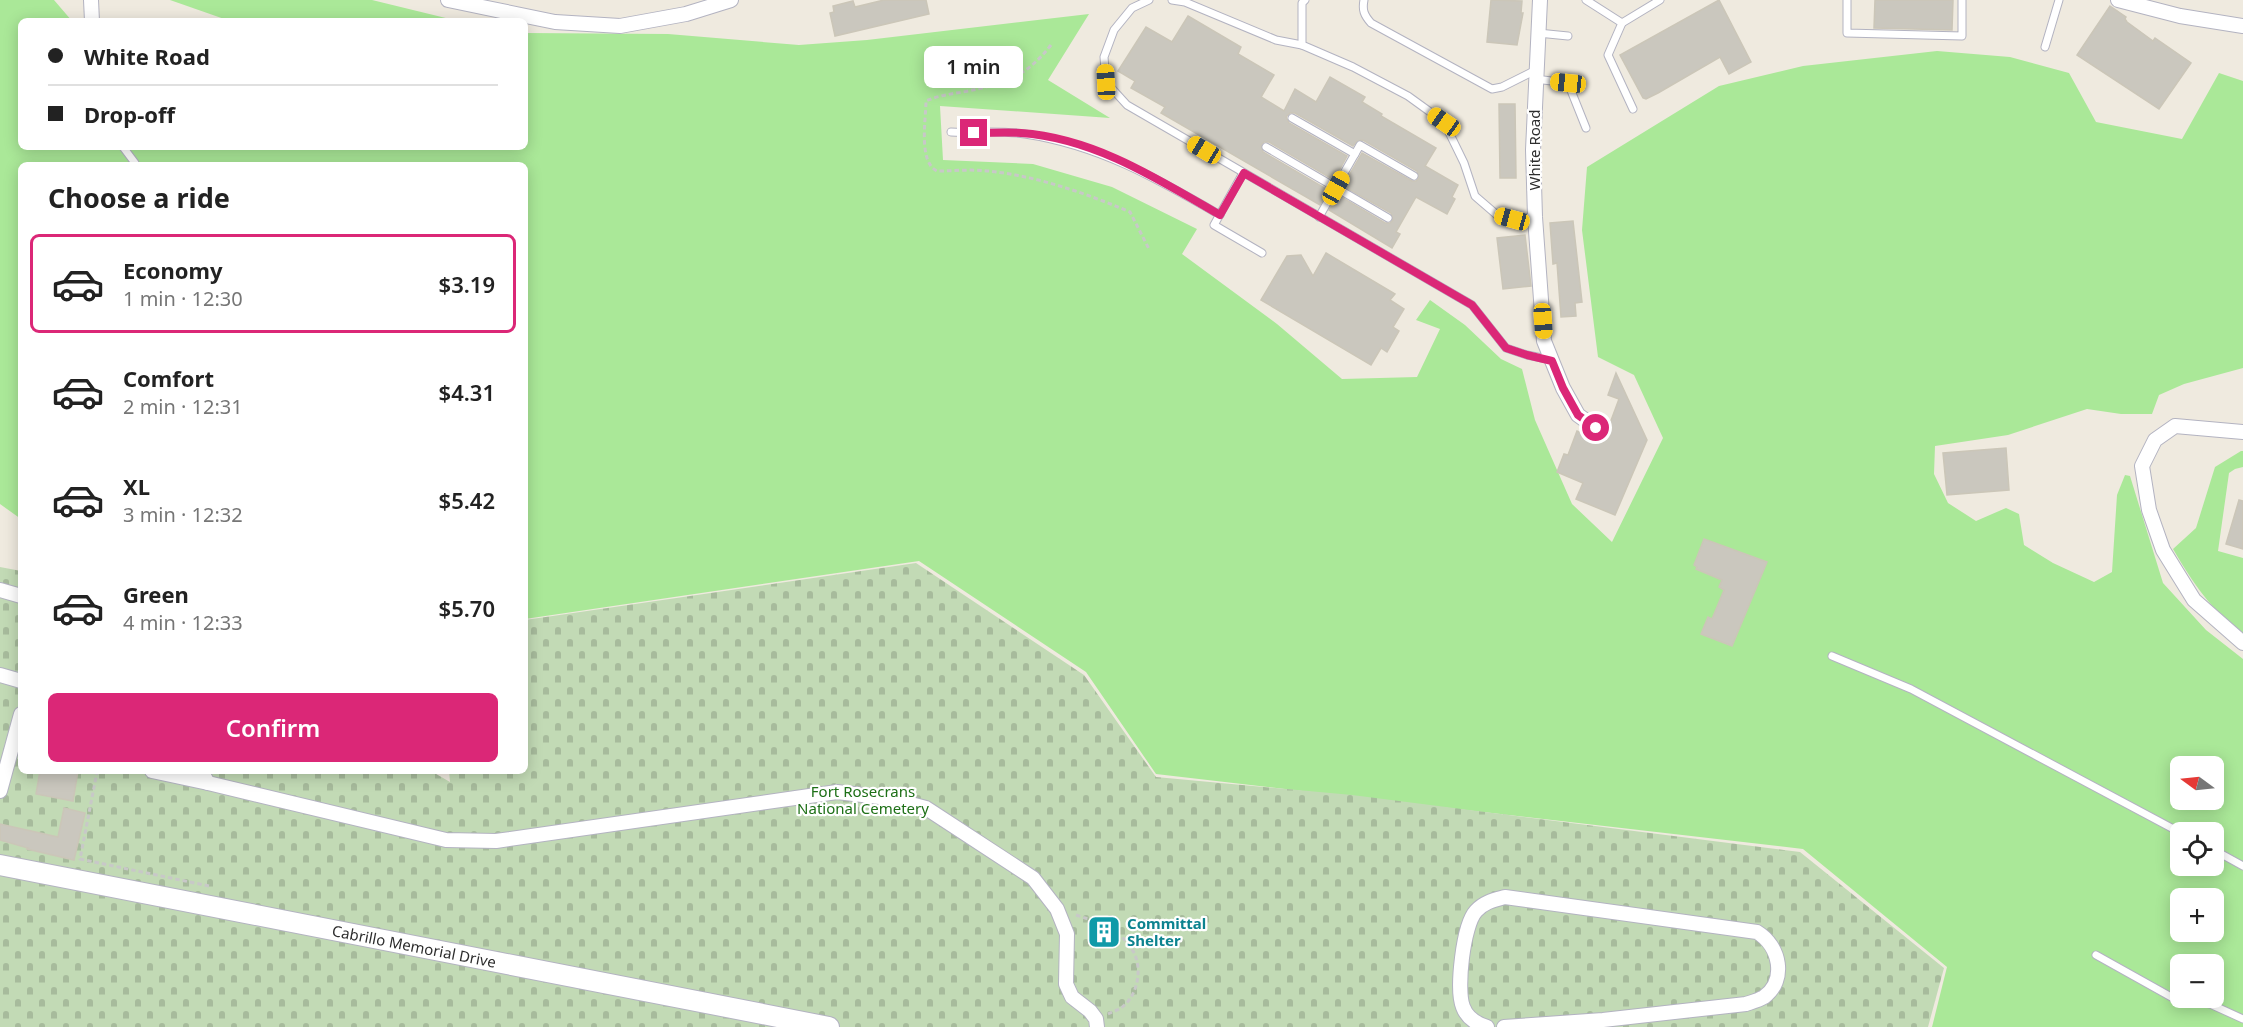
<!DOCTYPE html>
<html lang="en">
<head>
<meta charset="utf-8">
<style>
  :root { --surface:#fff; --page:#f2f2f2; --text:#222; --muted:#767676; --line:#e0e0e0; --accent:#db2777 }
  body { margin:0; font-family:"Noto Sans",sans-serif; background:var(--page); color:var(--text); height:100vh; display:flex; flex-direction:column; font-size:22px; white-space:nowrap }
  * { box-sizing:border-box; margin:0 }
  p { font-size:20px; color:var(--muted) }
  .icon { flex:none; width:33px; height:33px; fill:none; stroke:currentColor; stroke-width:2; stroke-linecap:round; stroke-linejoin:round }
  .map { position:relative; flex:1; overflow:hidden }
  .panel { position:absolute; left:18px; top:162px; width:510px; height:612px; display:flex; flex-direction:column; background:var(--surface); border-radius:9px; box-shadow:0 3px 15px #0003 }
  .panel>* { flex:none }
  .guide { position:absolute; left:18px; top:18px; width:510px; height:132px; border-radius:9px; box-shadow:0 3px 15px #0003; display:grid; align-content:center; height:132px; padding:0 30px; background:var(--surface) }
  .needle { width:39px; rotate:285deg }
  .tools { position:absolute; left:2170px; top:756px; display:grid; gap:12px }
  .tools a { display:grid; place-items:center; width:54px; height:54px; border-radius:9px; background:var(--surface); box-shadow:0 3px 15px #0003; font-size:30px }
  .end { position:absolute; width:27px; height:27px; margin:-14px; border:8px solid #db2777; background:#fff; box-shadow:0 0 0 3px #fff }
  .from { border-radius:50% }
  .bubble { position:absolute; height:42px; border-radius:9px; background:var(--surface); box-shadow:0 3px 15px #0003; font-size:20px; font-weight:600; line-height:42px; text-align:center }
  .car { position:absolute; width:18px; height:36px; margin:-18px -9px; border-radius:8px; box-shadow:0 0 4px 2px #0007; background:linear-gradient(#f5c518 24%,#345 0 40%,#f5c518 0 76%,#345 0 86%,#f5c518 0) }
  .guide b { display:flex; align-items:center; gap:21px; height:57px; font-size:22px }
  .guide b+b { border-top:2px solid var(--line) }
  .guide i { width:15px; height:15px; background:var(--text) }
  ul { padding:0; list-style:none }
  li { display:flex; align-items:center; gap:18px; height:99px; margin:0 12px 9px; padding:0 18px; border:3px solid transparent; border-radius:9px }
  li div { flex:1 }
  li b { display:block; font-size:22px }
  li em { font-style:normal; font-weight:600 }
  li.current { border-color:var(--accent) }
  li>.icon { width:54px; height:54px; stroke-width:1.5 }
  h2 { padding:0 30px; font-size:27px; line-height:72px }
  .action { display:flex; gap:12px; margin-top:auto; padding:12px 30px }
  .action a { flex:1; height:69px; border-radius:9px; background:var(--accent); color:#fff; font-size:24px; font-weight:600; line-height:69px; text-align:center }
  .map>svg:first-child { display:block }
  .grass { fill:#aae898; fill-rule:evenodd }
  .cemetery { fill:url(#cemetery-stones) }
  .building { fill:#cac7be; stroke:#cbc6b8; stroke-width:1.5 }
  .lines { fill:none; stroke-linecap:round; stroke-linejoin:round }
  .service-casing { stroke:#b3b3c1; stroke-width:9 }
  .minor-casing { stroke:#b3b3c1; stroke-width:16 }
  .secondary-casing { stroke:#b3b3c1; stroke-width:22 }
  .path { stroke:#c8c8c8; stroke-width:3; stroke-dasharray:4.5 3; stroke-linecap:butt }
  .service { stroke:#fff; stroke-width:7 }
  .minor { stroke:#fff; stroke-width:14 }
  .secondary { stroke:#fff; stroke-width:20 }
  .route { stroke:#db2777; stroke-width:8 }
  .labels { text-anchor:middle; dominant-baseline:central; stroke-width:4.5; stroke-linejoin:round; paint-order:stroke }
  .street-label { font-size:15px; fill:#2d2d2d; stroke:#fff }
  .park-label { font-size:15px; fill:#1e7017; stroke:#fff }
  .culture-label { font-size:15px; font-weight:bold; fill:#0d838f; stroke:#fff; text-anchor:start }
</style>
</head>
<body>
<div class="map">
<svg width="2243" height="1027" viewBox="0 0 2243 1027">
  <defs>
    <pattern id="cemetery-stones" width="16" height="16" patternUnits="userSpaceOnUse" patternTransform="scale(1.5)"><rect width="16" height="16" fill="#c2dab5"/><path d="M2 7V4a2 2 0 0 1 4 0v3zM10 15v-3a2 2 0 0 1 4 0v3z" fill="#a7bb9c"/></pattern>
  </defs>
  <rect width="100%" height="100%" fill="#efeadf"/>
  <g class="grass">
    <path d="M0 0H54L72 21H21V147H525V33L668 34 799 45 867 40 1089 14 1048 80 1110 118 940 106 943 160 1033 164 1112 187 1197 229 1182 254 1277 324 1342 379 1417 377 1440 329 1416 320 1430 300 1465 325 1501 359 1522 369 1535 420 1572 504 1612 542 1663 438 1634 375 1598 357 1582 230 1587 167 1719 86 1803 66 1937 51 2010 57 2069 73 2096 122 2182 139 2219 73 2243 81V368L2184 384 2159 395 2152 414H2121L2087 409 2008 435 1935 446 1934 474 1948 503 1976 521 2006 508 2019 514 2024 545 2053 563 2094 582 2112 572 2117 495 2125 475 2130 476 2163 583 2206 630 2243 659V1027H1932L1947 967 1803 849 1156 774 1086 672 919 561 525 619V165H21V519L0 504ZM2181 766H2214V800H2181ZM2181 832H2214V866H2181ZM2181 898H2214V932H2181ZM2181 964H2214V998H2181Z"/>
    <path d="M170 0H372L458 21H230Z"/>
    <path d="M2241 451H2243V467L2235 469 2229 473 2218 551 2243 558V634C2211 610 2193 583 2173 549L2196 528 2215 467Z"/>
  </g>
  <path class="cemetery" d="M916 563 1084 675 1156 777 1352 795 1800 852 1944 968 1928 1027H0V567L21 571V771H431L450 782 449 771H525V620Z"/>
  <g class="building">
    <path d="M884 0H926L929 14 835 36 830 13 834 12 833 6 853 1 855 7Z"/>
    <path d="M1491 0 1522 1 1521 13H1523L1517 45 1487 42Z"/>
    <path d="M1719 0 1751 62 1729 74 1720 57 1658 93 1646 99 1643 98 1620 55Z"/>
    <path d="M1875 0H1953L1952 30 1874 28Z"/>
    <path d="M2110 6 2126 17 2125 19 2127 22 2153 41 2155 38 2191 63 2159 109 2077 55Z"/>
    <path d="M1188 16 1241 47 1238 54 1274 75 1261 97 1284 111 1295 89 1316 102 1330 77 1365 97 1362 102 1382 114 1381 116 1436 148 1425 166 1458 185 1452 197 1455 199 1447 214 1416 197 1396 232 1400 234 1392 248 1329 210 1338 195 1385 223H1390L1393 220 1391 213 1343 186 1362 153 1412 181H1416L1419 178 1417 171 1363 140 1357 141 1353 146 1295 113H1290L1286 117 1289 123 1347 156 1334 180 1269 142H1264L1261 145 1263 152 1328 190 1320 205 1161 113 1165 107 1131 88 1135 81 1118 71 1146 27 1172 42Z"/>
    <path d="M1499 104H1515L1516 178H1500Z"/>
    <path d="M1573 221 1582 302 1575 303 1576 316 1561 317 1557 263 1553 264 1550 223Z"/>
    <path d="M1525 235 1531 286 1503 289 1497 238Z"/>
    <path d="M1326 253 1395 294 1390 300 1404 309 1393 327 1399 331 1387 352 1381 348 1371 365 1261 300 1287 256 1301 255 1313 276Z"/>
    <path d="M1616 373 1647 440 1615 515 1576 499 1583 483 1557 472 1564 454 1568 455 1577 431 1603 442 1619 399 1608 395Z"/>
    <path d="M2006 448 2009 490 1947 495 1943 453Z"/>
    <path d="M2239 500 2243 501V549L2226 544Z"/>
    <path d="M1704 539 1767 562 1732 646 1701 634 1708 617 1712 619 1724 590 1719 587 1722 580 1696 569 1697 567 1694 565Z"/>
    <path d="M40 771H78L73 801 36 794Z"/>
    <path d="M64 808 85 813 74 860 27 849 28 848 0 840V824L58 837Z"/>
    <path d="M1110 919 1116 940 1098 945 1093 923Z"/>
  </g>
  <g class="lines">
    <g class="service-casing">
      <g id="service">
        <path d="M1149 0 1132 8 1114 30 1104 57 1106 82 1127 105 1472 305 1506 348 1527 355 1552 360"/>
        <path d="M1172 0 1185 2 1276 40 1302 45"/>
        <path d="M1305 0 1302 3V45L1353 67 1408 96 1444 122 1464 163 1475 196 1497 215 1512 219 1535 217"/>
        <path d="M1364 0C1362 10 1364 15 1371 23L1492 89 1502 87 1536 70"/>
        <path d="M1586 0 1622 23 1608 55 1633 109"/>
        <path d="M1847 0V33L1962 36V0"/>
        <path d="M1622 23 1660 0"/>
        <path d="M1538 33 1568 36"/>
        <path d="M2045 47 2059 0"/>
        <path d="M1535 79 1568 83 1586 128"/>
        <path d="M1292 118 1355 154"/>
        <path d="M951 132C975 133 1001 130 1025 134 1099 145 1156 178 1220 215"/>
        <path d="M123 147 135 163"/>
        <path d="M1266 147 1388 218"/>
        <path d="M1243 173 1214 225 1262 253"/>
        <path d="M1319 217 1360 145 1414 176"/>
        <path d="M1832 656 1911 689 2181 833"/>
        <path d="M2214 850 2243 866"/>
        <path d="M2096 955 2173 998 2210 1004 2243 1019"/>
      </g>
    </g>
    <g class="minor-casing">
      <g id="minor">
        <path d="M91 0 92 21"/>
        <path d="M448 0 555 22 620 26 686 14 731 0"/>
        <path d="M1540 0 1533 150 1535 217 1544 341 1563 388 1578 415 1596 428"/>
        <path d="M2118 0 2180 16 2243 26"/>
        <path d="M2243 432 2175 426 2155 440 2142 466 2149 510 2163 550 2194 600 2243 643"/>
        <path d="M0 590 21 596"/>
        <path d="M0 675 21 681"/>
        <path d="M152 771 208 783"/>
        <path d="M201 771 208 783 446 840 496 841 837 792 888 798 926 808 1033 878 1057 909 1067 934 1066 984 1072 997 1090 1011 1096 1019 1097 1027"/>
        <path d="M0 791 21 714"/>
        <path d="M1487 1027C1477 1024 1467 1018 1463 1007 1456 990 1463 925 1476 911 1484 902 1494 900 1505 897L1757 932C1780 946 1787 980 1764 997 1759 1000 1752 1002 1746 1004L1603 1020 1504 1027"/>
      </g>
    </g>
    <g class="secondary-casing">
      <g id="secondary">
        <path id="s1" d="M0 865 829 1027"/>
      </g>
    </g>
    <g class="path">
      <path d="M1051 45C1025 78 1003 84 963 92 950 94 937 96 926 101 926 119 918 162 937 171 953 171 971 169 988 171 1037 176 1085 193 1130 212L1149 249"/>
      <path d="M88 771 97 772 80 859 209 886"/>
      <path d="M1076 915 1091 920"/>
      <path d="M1108 1014C1112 1012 1118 1010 1121 1008 1138 996 1143 968 1133 951 1130 945 1125 940 1121 936"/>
    </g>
    <use href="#service" class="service"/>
    <use href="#minor" class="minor"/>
    <use href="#secondary" class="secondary"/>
  </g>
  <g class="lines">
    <path class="route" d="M974 133C990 133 1005 132 1021 133 1094 138 1158 179 1220 215L1244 173 1472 305 1506 348 1527 355 1552 361 1563 388 1578 415 1596 428"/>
  </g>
  <defs>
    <g id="building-square" transform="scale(1.725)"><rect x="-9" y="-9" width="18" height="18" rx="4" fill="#0f9aa8" stroke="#fff"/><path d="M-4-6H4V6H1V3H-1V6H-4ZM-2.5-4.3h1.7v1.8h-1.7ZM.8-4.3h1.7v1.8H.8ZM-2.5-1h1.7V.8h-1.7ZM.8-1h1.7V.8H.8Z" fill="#fff"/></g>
  </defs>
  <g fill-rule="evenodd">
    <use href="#building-square" x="1104" y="932"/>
  </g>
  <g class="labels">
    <g class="street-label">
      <text transform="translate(1534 150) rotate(-90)">White Road</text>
      <text stroke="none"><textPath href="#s1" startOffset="422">Cabrillo Memorial Drive</textPath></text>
    </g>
    <g class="park-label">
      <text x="863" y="791">Fort Rosecrans<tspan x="863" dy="17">National Cemetery</tspan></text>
    </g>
    <g class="culture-label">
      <text x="1127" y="923">Committal<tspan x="1127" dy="17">Shelter</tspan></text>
    </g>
  </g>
</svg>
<div class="tools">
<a><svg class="needle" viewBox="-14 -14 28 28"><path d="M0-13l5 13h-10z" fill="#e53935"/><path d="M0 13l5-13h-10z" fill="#767676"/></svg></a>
<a><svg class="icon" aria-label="locate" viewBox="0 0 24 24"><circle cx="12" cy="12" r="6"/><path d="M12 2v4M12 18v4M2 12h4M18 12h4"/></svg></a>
<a>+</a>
<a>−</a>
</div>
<i class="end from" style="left:1596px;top:428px"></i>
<i class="end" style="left:974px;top:133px"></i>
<div class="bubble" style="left:924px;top:46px;width:99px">1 min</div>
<i class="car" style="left:1106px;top:82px;rotate:357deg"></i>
<i class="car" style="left:1568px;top:83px;rotate:276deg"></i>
<i class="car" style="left:1444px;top:122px;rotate:305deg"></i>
<i class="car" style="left:1204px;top:150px;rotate:301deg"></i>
<i class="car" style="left:1336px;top:188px;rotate:29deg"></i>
<i class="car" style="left:1512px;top:219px;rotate:285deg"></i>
<i class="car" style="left:1543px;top:321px;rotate:176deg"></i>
<div class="guide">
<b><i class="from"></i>White Road</b>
<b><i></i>Drop-off</b>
</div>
<section class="panel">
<h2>Choose a ride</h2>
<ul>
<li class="current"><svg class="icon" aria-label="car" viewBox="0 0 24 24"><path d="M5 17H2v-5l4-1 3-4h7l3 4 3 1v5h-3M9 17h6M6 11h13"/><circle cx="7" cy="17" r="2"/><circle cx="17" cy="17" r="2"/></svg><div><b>Economy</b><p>1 min · 12:30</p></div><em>$3.19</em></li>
<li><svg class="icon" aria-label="car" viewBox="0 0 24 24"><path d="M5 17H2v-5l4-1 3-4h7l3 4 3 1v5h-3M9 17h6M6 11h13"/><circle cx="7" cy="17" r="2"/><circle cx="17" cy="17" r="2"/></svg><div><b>Comfort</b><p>2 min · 12:31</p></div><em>$4.31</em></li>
<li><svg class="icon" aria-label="car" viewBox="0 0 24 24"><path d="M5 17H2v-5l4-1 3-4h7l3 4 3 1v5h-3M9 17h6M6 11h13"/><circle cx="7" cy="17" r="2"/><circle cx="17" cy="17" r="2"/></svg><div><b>XL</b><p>3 min · 12:32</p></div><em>$5.42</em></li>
<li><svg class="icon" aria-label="car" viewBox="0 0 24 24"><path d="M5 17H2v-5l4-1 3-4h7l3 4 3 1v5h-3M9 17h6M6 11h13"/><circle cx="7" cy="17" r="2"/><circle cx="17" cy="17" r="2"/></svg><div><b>Green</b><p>4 min · 12:33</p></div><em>$5.70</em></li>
</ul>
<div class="action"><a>Confirm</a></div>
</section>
</div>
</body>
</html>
